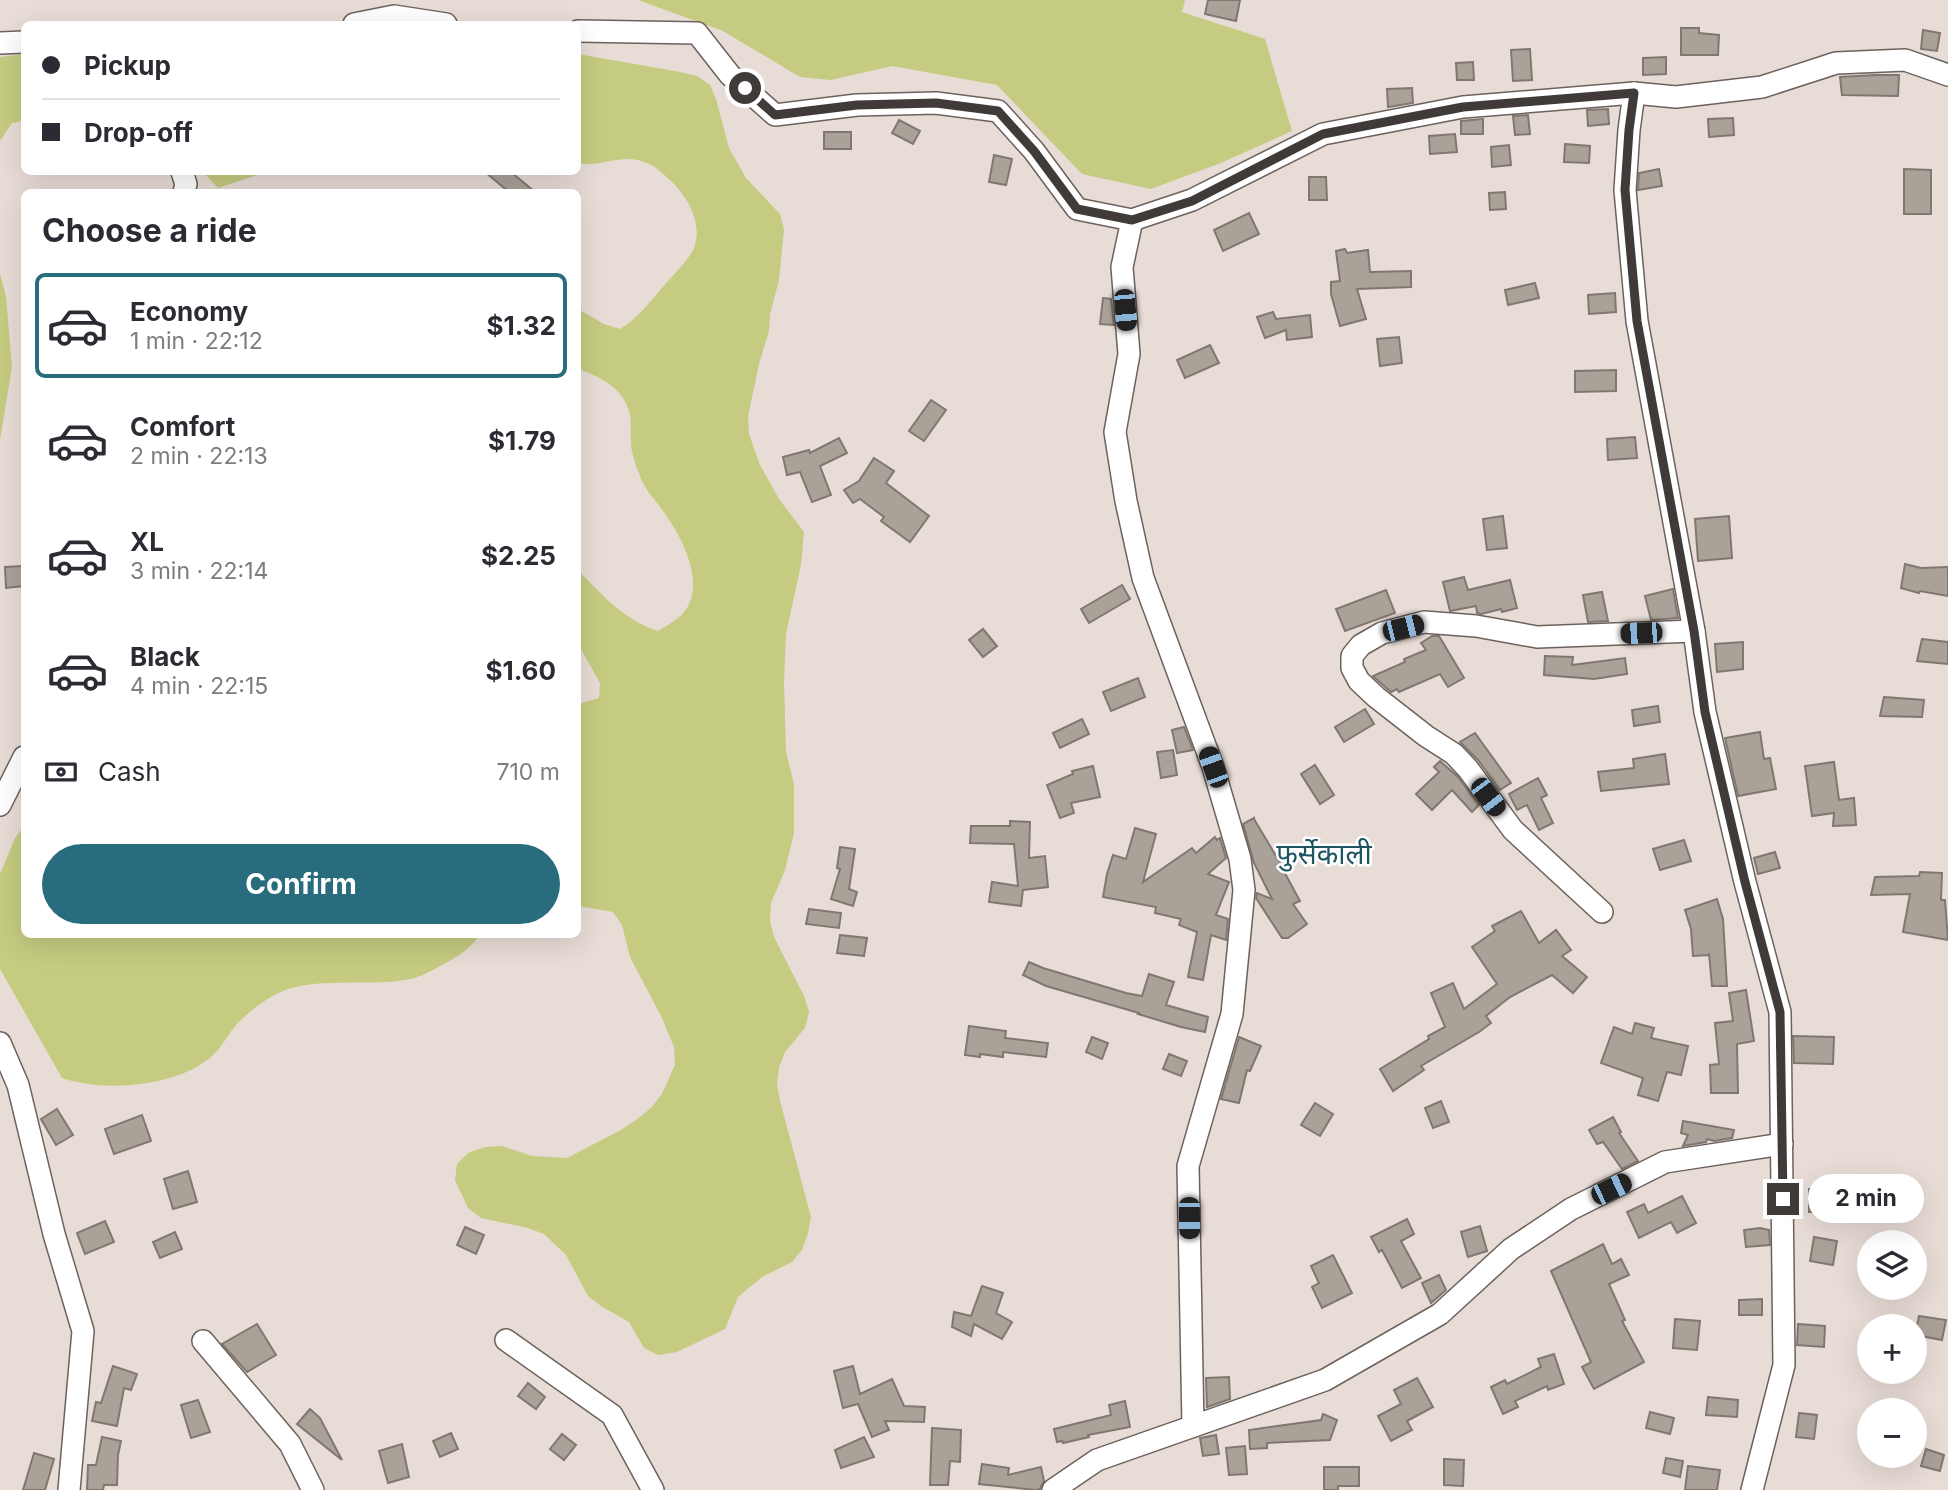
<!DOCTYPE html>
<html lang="en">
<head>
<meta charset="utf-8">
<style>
  :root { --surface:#fff; --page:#f7f7f7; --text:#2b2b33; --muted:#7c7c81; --line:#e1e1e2; --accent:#286c7d }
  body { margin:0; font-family:Inter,"Noto Sans Devanagari",sans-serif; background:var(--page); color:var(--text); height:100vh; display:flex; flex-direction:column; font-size:26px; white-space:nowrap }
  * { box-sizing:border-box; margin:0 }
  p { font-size:23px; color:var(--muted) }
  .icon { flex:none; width:38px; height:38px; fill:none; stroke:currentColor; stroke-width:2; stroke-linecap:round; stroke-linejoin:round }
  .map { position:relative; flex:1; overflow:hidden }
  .details { position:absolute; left:21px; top:189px; width:560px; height:749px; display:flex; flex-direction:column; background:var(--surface); border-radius:10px; box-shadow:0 7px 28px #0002 }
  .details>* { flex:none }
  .banner { position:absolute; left:21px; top:21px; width:560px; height:154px; border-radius:10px; box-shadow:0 7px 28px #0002; display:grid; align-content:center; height:154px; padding:0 21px; background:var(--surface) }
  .tools { position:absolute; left:1857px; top:1230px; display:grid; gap:14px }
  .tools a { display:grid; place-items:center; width:70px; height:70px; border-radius:50%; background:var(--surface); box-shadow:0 7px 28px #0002; font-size:35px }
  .end { position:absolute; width:32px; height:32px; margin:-16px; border:9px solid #403b39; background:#fff; box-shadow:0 0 0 4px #fff }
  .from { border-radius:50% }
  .bubble { position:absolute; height:49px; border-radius:24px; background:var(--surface); box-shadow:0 7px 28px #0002; font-size:23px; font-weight:700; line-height:49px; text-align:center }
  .car { position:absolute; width:21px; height:42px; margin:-21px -10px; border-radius:9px; box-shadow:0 0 5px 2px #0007; background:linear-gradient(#222 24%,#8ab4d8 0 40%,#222 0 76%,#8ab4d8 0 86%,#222 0) }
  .banner b { display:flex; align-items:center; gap:24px; height:66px; font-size:26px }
  .banner b+b { border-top:2px solid var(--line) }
  .banner i { width:18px; height:18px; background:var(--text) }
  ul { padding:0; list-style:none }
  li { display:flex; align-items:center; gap:21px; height:105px; margin:0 14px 10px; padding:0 7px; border:4px solid transparent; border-radius:10px }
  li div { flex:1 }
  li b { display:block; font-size:26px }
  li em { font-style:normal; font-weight:700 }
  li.selected { border-color:var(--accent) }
  li>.icon { width:63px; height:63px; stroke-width:1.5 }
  h2 { padding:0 21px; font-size:32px; line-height:84px }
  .pay { display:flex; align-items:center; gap:18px; height:77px; padding:0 21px; font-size:26px }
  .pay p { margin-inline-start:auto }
  .button { display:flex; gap:14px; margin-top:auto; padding:14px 21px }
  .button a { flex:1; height:80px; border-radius:42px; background:var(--accent); color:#fff; font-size:28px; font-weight:700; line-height:80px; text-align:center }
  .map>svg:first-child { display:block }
  .green { fill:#c5cb80 }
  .building { fill:#aaa299; stroke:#807870; stroke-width:2 }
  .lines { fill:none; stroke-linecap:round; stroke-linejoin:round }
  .minor-casing { stroke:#6c615c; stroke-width:24 }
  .minor { stroke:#fff; stroke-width:21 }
  .route { stroke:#403b39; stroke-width:9 }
  .labels { text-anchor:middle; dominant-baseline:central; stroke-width:5; stroke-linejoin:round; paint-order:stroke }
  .quarter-label { font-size:28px; fill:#1d5461; stroke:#fff }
</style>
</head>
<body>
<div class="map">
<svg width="1948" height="1490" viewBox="0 0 1948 1490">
  <rect width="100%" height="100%" fill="#e8dcd6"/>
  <g class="green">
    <path d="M638 0H1185L1182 12 1265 39 1292 131 1221 163 1151 189 1082 174 997 85 892 66 831 80 800 77 723 31Z"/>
    <path d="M24 54V121L12 123 0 141V57Z"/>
    <path d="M578 54 680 72 697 76 710 85 716 99 729 148 737 162 746 178 780 214 784 229 779 280 770 314 769 331 759 364 748 416 749 434 760 465 779 499 804 532 801 565 786 634 784 684 786 752 794 784V833L785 870 771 903 770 921 774 937 804 996 809 1012 805 1028 785 1052 779 1067 777 1084 780 1101 811 1217 808 1233 802 1250 792 1262 762 1277 738 1297 725 1329 677 1352 658 1355 644 1348 629 1322 601 1306 588 1296 566 1255 544 1234 528 1228 481 1218 468 1208 455 1180 457 1164 468 1153 485 1147 502 1146 532 1156 567 1158 619 1131 636 1120 651 1108 662 1094 675 1065 674 1047 662 1018 630 957 622 925 613 912 578 906V704L599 698 600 683 578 644V570C602 595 624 620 658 631 668 625 681 618 687 608 703 581 684 542 668 518 659 504 648 494 641 479 637 468 631 454 631 443 630 433 632 421 629 411 622 387 599 376 578 369V309L604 324 620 329C637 319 649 303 662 288 671 277 687 262 693 250 704 226 689 199 672 182 662 173 654 164 641 161 619 154 600 168 578 163Z"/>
    <path d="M203 172H267L218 188Z"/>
    <path d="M0 274 6 296 12 367 0 440Z"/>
    <path d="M24 826V934L480 935C467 951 462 954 444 964 431 971 419 978 405 980 367 986 325 978 288 989 270 995 249 1011 236 1025 229 1033 224 1043 217 1051 185 1087 105 1093 62 1078L0 969V874L15 838Z"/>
  </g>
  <g class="building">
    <path d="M1208 0H1240L1236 21 1205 14Z"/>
    <path d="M1681 28H1699V33L1719 35 1718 55H1681Z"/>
    <path d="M1923 30 1940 33 1937 51 1921 49Z"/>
    <path d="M1530 49 1532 80 1513 81 1511 50Z"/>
    <path d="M1666 57V74L1643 75V58Z"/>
    <path d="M1473 62 1474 80H1457L1456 63Z"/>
    <path d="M1875 75H1899L1898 96 1842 95 1840 77Z"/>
    <path d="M1412 88 1413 103 1388 107 1387 89Z"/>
    <path d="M1608 109 1609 124 1588 126 1587 110Z"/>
    <path d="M1528 115 1530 134 1515 135 1513 116Z"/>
    <path d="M1733 118 1734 135 1709 137 1708 119Z"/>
    <path d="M1483 119V134H1461V121Z"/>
    <path d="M899 120 920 131 913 144 892 133Z"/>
    <rect x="824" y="132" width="27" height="17"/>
    <path d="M1455 134 1457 152 1430 154 1429 136Z"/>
    <path d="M1565 144 1590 146 1589 163 1564 162Z"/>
    <path d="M1509 145 1511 165 1492 167 1491 147Z"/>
    <path d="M994 155 1012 159 1006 185 989 182Z"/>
    <path d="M1659 169 1662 186 1638 190 1639 173Z"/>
    <path d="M1904 169 1931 170V214H1904Z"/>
    <path d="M485 172H511L535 192H509Z"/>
    <path d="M1309 177H1326L1327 200H1309Z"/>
    <path d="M1505 192 1506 209 1490 210 1489 193Z"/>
    <path d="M1249 213 1259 234 1223 251 1214 230Z"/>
    <path d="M1345 249 1347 253 1368 250 1370 272 1411 271V287L1357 289 1366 319 1340 326 1331 294V282L1340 281 1336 251Z"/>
    <path d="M1535 283 1539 298 1508 305 1505 290Z"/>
    <path d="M1615 293 1616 312 1589 314 1588 295Z"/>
    <path d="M1103 298 1111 299 1114 325 1100 324Z"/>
    <path d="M1273 312 1276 319 1310 315 1312 337 1287 340 1286 330 1265 338 1257 317Z"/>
    <path d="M1399 337 1402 363 1380 366 1377 339Z"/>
    <path d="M1210 345 1219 363 1185 378 1177 360Z"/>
    <path d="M1616 370V391L1575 392V371Z"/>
    <path d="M931 400 946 410 924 441 909 431Z"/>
    <path d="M1635 437 1637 458 1608 460 1607 439Z"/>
    <path d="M839 438 847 453 820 466 831 495 812 502 800 472 787 475 783 457 809 450 810 453Z"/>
    <path d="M874 458 894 471 886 483 929 516 910 542 881 521 884 517 860 499 853 503 844 490 859 481Z"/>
    <path d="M1503 516 1507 548 1487 550 1483 519Z"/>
    <path d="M1729 516 1732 558 1698 561 1695 519Z"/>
    <path d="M1905 564 1921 568 1948 567V596L1920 591 1919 593 1901 588Z"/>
    <path d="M24 566V586L6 588 5 567Z"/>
    <path d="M1464 577 1468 590 1510 580 1517 608 1502 612 1501 609 1481 614 1477 613 1476 606 1450 611 1443 582Z"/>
    <path d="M1122 585 1130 599 1089 623 1081 609Z"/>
    <path d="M1673 589 1678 618 1651 620 1645 596Z"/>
    <path d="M1386 590 1395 613 1345 631 1336 609Z"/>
    <path d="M1602 592 1608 621 1588 622 1583 595Z"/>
    <path d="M983 629 997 646 983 657 969 640Z"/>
    <path d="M1432 636H1439L1464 678 1448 687 1440 674 1399 692 1397 689 1391 692 1374 677 1373 676 1405 662 1404 659 1426 650 1421 643Z"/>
    <path d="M1922 639 1948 642V664L1917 661Z"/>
    <path d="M1743 642V669L1717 672 1715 644Z"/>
    <path d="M1545 656 1573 657 1572 665 1625 658 1627 674 1594 679 1544 675Z"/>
    <path d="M1138 678 1145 697 1111 711 1103 692Z"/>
    <path d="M1884 697 1924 700 1922 717 1880 716Z"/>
    <path d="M1658 706 1660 722 1634 726 1632 710Z"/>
    <path d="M1365 709 1374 724 1344 742 1335 727Z"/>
    <path d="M1082 719 1089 734 1060 748 1053 733Z"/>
    <path d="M1184 727 1193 750 1177 753 1172 730Z"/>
    <path d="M1760 732 1764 759 1770 758 1776 789 1738 796 1725 738Z"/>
    <path d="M1475 733 1511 783 1500 790 1478 760 1460 742Z"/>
    <path d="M1173 750 1177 775 1161 778 1157 752Z"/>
    <path d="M1665 754 1669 784 1601 791 1598 772 1634 768 1633 759Z"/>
    <path d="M1440 761 1458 777 1479 805 1472 812 1452 790 1432 810 1416 794 1439 772 1434 767Z"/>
    <path d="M1834 762 1839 800 1854 798 1856 825 1833 826 1834 813 1812 816 1805 766Z"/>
    <path d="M1315 765 1334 795 1320 804 1301 774Z"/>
    <path d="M1093 766 1100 797 1071 803 1074 813 1060 818 1047 785 1073 774 1072 771Z"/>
    <path d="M1538 778 1547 795 1541 798 1553 823 1539 830 1527 805 1517 810 1509 794Z"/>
    <path d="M1254 818V819L1282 866H1281L1300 901 1293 904 1307 924 1288 938H1282L1256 898 1257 893 1272 899 1254 863 1243 824Z"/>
    <path d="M1010 821 1030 822 1029 858 1045 856 1048 887 1023 890 1021 906 989 902 992 882 1018 886 1014 844 970 843 971 826H1010Z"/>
    <path d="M1135 828 1156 834 1143 882 1192 848 1196 853 1215 837 1217 840 1220 838 1226 858 1208 874 1229 882 1216 915 1228 919 1226 940 1211 935 1203 980 1188 977 1197 932 1179 925 1181 919 1155 913 1156 907 1103 897 1107 874 1113 855 1126 859Z"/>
    <path d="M1684 840 1691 861 1660 870 1653 849Z"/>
    <path d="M840 847 855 849 849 889 857 892 853 906 831 899 840 869 837 868Z"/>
    <path d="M1775 852 1780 868 1758 874 1754 858Z"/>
    <path d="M1920 872 1942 873 1941 900H1945L1948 940 1903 932 1910 894 1871 895 1875 877 1919 876Z"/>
    <path d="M1717 899 1723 919 1727 986H1712L1709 953V955L1693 956 1691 929 1685 910Z"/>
    <path d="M809 909 841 913 839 928 806 924Z"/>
    <path d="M1521 911 1539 943 1556 930 1571 950 1562 956 1587 977 1573 993 1552 975 1510 997 1486 1016 1491 1023 1479 1032 1421 1066 1424 1070 1393 1091 1380 1069 1429 1039 1428 1036 1445 1027 1431 993 1453 983 1464 1009 1497 984 1472 947 1495 931 1492 926Z"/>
    <path d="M840 935 867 938 864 956 837 953Z"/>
    <path d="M1029 962 1043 968 1126 993 1142 996 1149 974 1174 982 1166 1005 1208 1017 1205 1032 1181 1027 1138 1014 1139 1013 1046 986 1023 975Z"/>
    <path d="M1746 990 1754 1041 1737 1044 1738 1093H1711L1710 1065 1719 1064 1715 1023 1733 1021 1729 993Z"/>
    <path d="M1635 1023 1654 1028 1651 1038 1688 1046 1681 1075 1667 1072 1658 1101 1638 1095 1643 1078 1601 1063 1614 1027 1632 1034Z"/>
    <path d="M969 1026 1006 1031 1005 1038 1048 1043 1046 1057 1003 1052V1057L980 1054V1057L965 1055Z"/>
    <path d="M1793 1036 1834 1037 1833 1064 1794 1063Z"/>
    <path d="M1092 1037 1108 1043 1102 1059 1086 1052Z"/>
    <path d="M1239 1037 1261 1046 1250 1071 1247 1070 1239 1103 1221 1099Z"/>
    <path d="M1169 1054 1187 1061 1181 1076 1163 1069Z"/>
    <path d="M1441 1101 1449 1122 1433 1128 1425 1108Z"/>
    <path d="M1315 1103 1333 1114 1320 1136 1301 1125Z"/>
    <path d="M57 1109 73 1135 56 1145 41 1119Z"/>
    <path d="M142 1115 151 1141 114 1154 105 1129Z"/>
    <path d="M1613 1117 1621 1132 1619 1133 1638 1161 1622 1169 1603 1142 1597 1144 1589 1130Z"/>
    <path d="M1683 1121 1734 1130 1732 1138 1714 1141 1707 1139 1706 1142 1683 1146 1688 1135 1681 1133Z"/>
    <path d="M188 1171 197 1202 173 1209 164 1179Z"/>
    <path d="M1809 1189H1837L1836 1212H1809Z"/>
    <path d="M1682 1196 1696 1223 1677 1233 1671 1222 1639 1238 1627 1212 1644 1204 1648 1213Z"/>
    <path d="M1407 1219 1414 1234 1401 1241 1421 1278 1402 1288 1382 1250 1379 1252 1371 1237Z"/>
    <path d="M105 1221 114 1242 85 1254 77 1233Z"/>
    <path d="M1480 1226 1487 1251 1468 1257 1461 1232Z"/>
    <path d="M465 1227 484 1235 476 1254 457 1245Z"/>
    <path d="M1760 1228 1769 1230 1770 1245 1746 1247 1744 1230Z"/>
    <path d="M175 1232 182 1249 160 1258 153 1242Z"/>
    <path d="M1814 1237 1837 1241 1833 1265 1810 1261Z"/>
    <path d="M1603 1244 1612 1264 1621 1259 1629 1275 1609 1284 1625 1320 1622 1321 1644 1362 1594 1389 1582 1367 1591 1362 1551 1271Z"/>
    <path d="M1333 1255 1352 1293 1322 1308 1312 1287 1319 1283 1311 1266Z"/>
    <path d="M1439 1275 1446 1290 1431 1303 1422 1283Z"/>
    <path d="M982 1286 1003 1293 996 1313 1012 1322 1002 1339 974 1324 971 1336 952 1327 954 1312 971 1316Z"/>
    <path d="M1762 1299V1315H1739V1300Z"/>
    <path d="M1919 1316 1946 1320 1942 1340 1915 1335Z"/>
    <path d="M1675 1319 1700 1321 1697 1350 1673 1348Z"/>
    <path d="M257 1324 276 1355 247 1372 222 1344Z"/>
    <path d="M1798 1324 1825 1326 1824 1347 1797 1345Z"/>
    <path d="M1554 1354 1564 1384 1548 1390 1547 1386 1515 1401 1518 1407 1503 1414 1491 1387 1505 1380 1507 1384 1541 1367 1538 1359Z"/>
    <path d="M113 1366 137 1374 131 1390 124 1388 117 1426 92 1421 96 1402 101 1403Z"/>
    <path d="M853 1366 860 1394 892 1379 904 1406 925 1407 924 1422 885 1421 889 1430 872 1437 858 1404 843 1408 834 1371Z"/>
    <path d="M1229 1377 1230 1399 1207 1407 1206 1378Z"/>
    <path d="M1417 1378 1433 1407 1407 1421 1412 1430 1391 1441 1378 1416 1401 1404 1394 1390Z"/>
    <path d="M528 1383 545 1397 536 1409 518 1396Z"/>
    <path d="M1708 1397 1738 1400 1737 1417 1706 1415Z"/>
    <path d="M198 1400 210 1432 191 1438 181 1405Z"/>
    <path d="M1125 1401 1130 1427 1088 1435 1089 1437 1063 1443 1062 1441 1057 1442 1054 1429 1111 1415 1109 1405Z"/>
    <path d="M310 1409 320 1418 342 1460 297 1424Z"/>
    <path d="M1650 1412 1674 1418 1670 1434 1646 1428Z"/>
    <path d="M1799 1413 1817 1415 1814 1439 1796 1437Z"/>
    <path d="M1323 1414 1337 1420 1330 1440 1267 1443V1448L1250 1449 1249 1430 1321 1420Z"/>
    <path d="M932 1428 961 1430 960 1462 950 1461 948 1485H930Z"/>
    <path d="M451 1433 458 1449 440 1457 433 1441Z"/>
    <path d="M562 1434 576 1445 564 1460 550 1449Z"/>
    <path d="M1216 1435 1219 1454 1203 1456 1200 1438Z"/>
    <path d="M102 1437 121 1441 118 1455 117 1485H104L103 1490H87L88 1465H96Z"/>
    <path d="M864 1437 874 1457 841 1468 835 1450Z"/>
    <path d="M402 1444 409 1477 388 1483 379 1451Z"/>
    <path d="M1245 1446 1247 1474 1229 1475 1226 1448Z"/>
    <path d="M1926 1449 1944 1455 1940 1471 1921 1466Z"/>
    <path d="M34 1453 54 1459 45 1490H23Z"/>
    <path d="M1666 1458 1683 1461 1680 1477 1663 1473Z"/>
    <path d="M1444 1459 1464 1460 1463 1486 1444 1485Z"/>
    <path d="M982 1464 1009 1468 1008 1475 1041 1467 1044 1481 1040 1489 1036 1490 979 1484Z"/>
    <path d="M1688 1466 1720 1470 1717 1490H1685Z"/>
    <path d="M1324 1467H1359V1486H1338V1490H1324Z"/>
  </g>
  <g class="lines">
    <g class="minor-casing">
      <g id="minor">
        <path d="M354 24 394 16 446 24"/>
        <path d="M578 31 697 33 730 75 775 115 857 105 936 103 998 111 1034 151 1077 209 1132 220 1192 200 1323 134 1463 107 1634 93 1676 97 1762 87 1836 63 1905 60 1948 75"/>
        <path d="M0 43 24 42"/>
        <path d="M1634 93 1629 130 1625 190 1637 321 1694 631 1705 712 1745 882 1780 1012 1784 1365 1752 1490"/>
        <path d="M182 172 186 184 184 192"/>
        <path d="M1132 220 1122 267 1129 354 1115 432 1126 501 1143 578 1213 767 1240 859 1244 890 1232 1014 1188 1166 1193 1426"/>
        <path d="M0 805 24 757"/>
        <path d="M1602 912 1513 830 1468 769 1454 754 1426 736 1376 697 1359 681 1352 668V656L1361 645 1382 633 1424 622 1476 626 1537 637 1694 631"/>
        <path d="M0 1043 18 1085 54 1234 83 1331 69 1490"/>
        <path d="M506 1340 612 1415 653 1490"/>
        <path d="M203 1341 290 1444 313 1490"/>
        <path d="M1053 1490 1097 1460 1325 1380 1440 1314 1511 1249 1571 1209 1665 1162 1782 1144"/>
      </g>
    </g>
    <use href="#minor" class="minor"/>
  </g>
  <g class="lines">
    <path class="route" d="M745 88 775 115 857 105 936 103 998 111 1034 151 1077 209 1132 220 1192 201 1323 134 1463 107 1634 93 1629 130 1625 190 1637 321 1694 631 1705 712 1745 882 1780 1012 1783 1199"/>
  </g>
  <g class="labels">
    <g class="quarter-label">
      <text x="1324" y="854">फुर्सेकाली</text>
    </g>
  </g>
</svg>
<div class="tools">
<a><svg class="icon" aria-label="layers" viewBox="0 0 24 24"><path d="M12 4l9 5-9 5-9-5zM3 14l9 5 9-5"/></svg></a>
<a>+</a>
<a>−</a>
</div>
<i class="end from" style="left:745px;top:88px"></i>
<i class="end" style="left:1783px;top:1199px"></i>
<div class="bubble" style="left:1808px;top:1174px;width:116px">2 min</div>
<i class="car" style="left:1125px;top:310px;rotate:175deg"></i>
<i class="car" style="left:1403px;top:628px;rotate:76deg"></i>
<i class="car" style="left:1641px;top:633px;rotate:268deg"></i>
<i class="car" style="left:1213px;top:767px;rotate:340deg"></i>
<i class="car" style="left:1488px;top:797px;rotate:143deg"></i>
<i class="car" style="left:1611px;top:1189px;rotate:64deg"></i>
<i class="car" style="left:1189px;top:1218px;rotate:179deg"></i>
<div class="banner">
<b><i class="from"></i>Pickup</b>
<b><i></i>Drop-off</b>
</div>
<section class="details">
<h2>Choose a ride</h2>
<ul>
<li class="selected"><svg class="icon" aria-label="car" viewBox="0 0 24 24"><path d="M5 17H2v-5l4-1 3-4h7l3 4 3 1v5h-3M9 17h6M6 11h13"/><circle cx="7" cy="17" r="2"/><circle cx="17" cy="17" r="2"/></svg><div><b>Economy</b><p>1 min · 22:12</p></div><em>$1.32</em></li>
<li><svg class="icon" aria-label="car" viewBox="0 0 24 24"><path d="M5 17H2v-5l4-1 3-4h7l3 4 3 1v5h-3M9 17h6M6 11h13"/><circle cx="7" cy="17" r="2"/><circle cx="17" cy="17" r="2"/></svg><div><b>Comfort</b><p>2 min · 22:13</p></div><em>$1.79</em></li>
<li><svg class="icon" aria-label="car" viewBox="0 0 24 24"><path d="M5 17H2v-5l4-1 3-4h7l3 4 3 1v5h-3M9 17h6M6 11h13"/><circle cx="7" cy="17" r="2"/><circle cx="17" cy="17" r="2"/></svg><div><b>XL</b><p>3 min · 22:14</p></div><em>$2.25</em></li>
<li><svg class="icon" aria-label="car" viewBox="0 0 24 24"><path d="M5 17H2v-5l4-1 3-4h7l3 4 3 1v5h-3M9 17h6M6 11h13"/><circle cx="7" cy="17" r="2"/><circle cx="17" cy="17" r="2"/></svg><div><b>Black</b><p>4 min · 22:15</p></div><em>$1.60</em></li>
</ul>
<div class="pay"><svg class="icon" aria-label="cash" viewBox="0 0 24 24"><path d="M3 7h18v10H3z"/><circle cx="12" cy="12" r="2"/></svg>Cash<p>710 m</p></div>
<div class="button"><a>Confirm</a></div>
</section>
</div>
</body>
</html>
